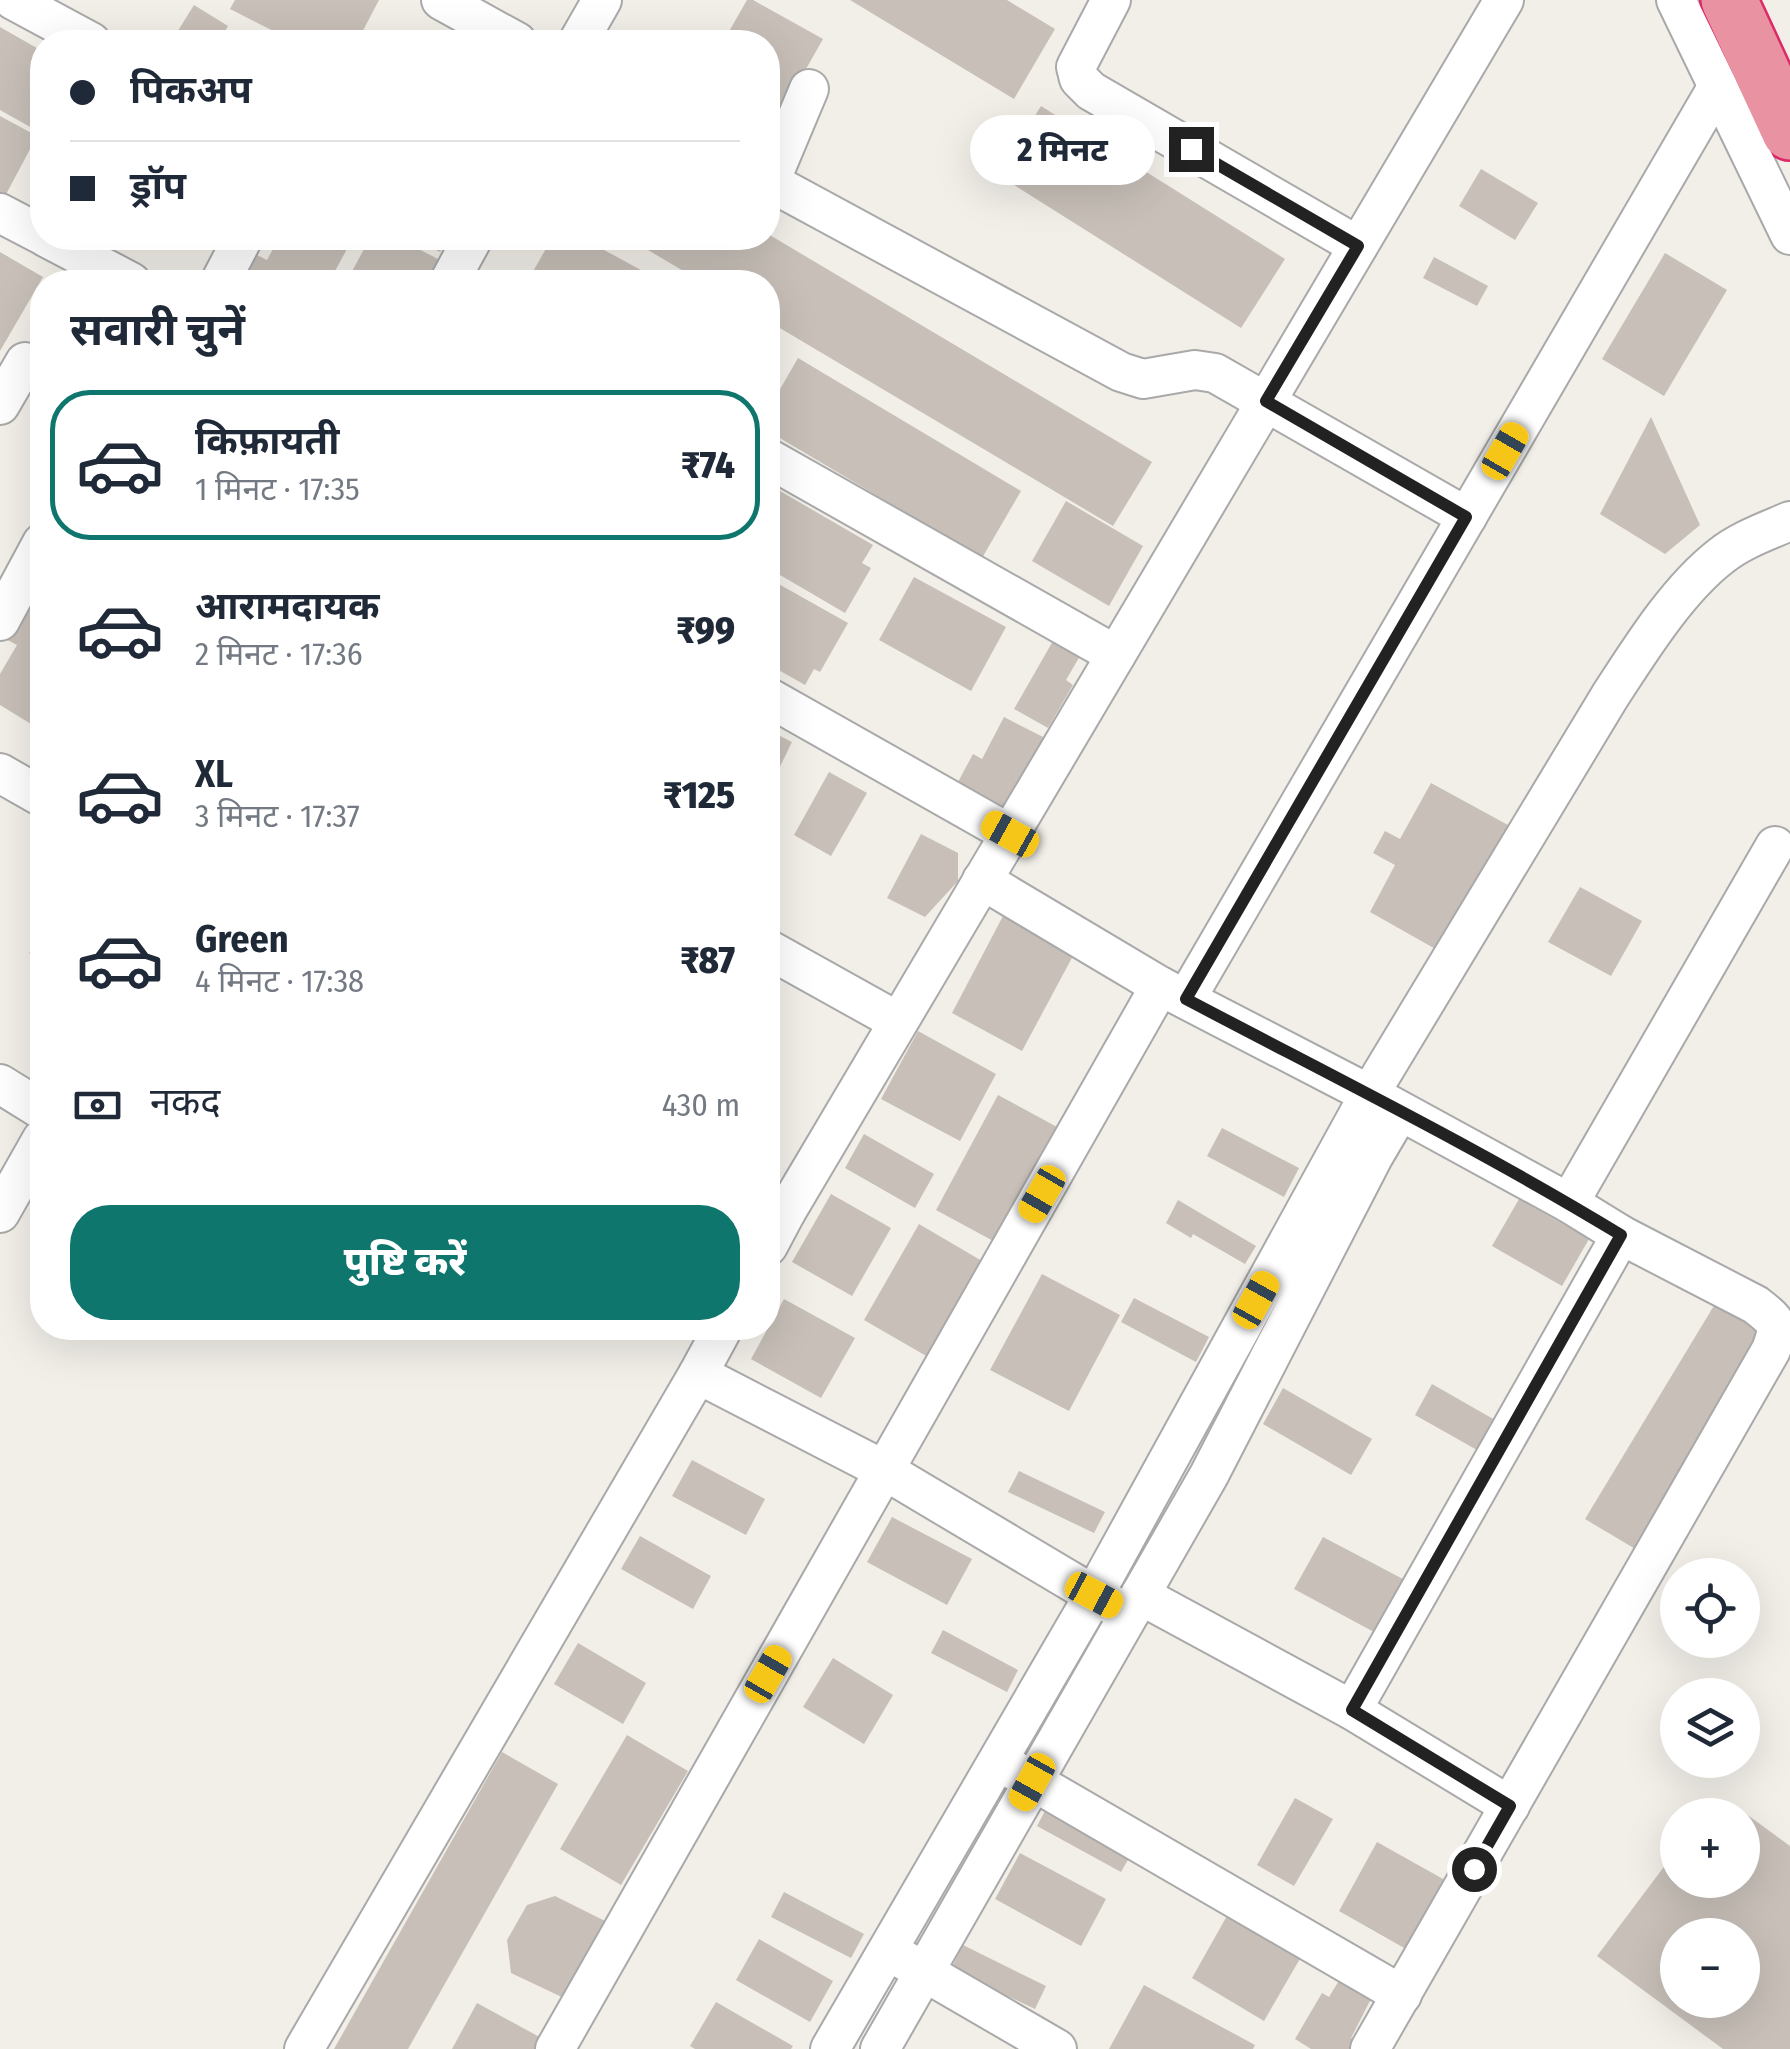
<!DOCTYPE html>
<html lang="hi">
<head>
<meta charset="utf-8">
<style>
  :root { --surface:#fff; --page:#f6f6f7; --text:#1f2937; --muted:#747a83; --line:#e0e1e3; --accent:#0f766e }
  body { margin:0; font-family:"Fira Sans Condensed","Noto Sans Devanagari",sans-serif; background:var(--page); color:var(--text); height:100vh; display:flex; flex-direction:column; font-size:38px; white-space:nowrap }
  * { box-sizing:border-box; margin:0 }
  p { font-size:32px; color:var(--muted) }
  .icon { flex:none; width:55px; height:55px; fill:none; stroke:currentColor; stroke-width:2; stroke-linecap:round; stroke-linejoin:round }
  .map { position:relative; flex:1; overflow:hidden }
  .details { position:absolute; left:30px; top:270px; width:750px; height:1070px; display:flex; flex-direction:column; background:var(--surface); border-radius:40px; box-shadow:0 10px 40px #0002 }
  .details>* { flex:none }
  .top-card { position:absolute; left:30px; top:30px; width:750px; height:220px; border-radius:40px; box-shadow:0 10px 40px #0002; display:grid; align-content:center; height:220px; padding:0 40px; background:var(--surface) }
  .tools { position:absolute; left:1660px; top:1558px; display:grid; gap:20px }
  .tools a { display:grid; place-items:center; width:100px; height:100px; border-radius:50%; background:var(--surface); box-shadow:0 10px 40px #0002; font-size:50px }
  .end { position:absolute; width:45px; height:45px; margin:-22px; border:12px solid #222; background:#fff; box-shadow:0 0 0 5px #fff }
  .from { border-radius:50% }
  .bubble { position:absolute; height:70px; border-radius:35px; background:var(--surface); box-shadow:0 10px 40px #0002; font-size:32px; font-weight:800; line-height:70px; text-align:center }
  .car { position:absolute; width:30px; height:60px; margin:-30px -15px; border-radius:12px; box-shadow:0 0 8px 2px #0007; background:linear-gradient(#f5c518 24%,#345 0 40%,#f5c518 0 76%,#345 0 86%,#f5c518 0) }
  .top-card b { display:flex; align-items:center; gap:35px; height:95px; font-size:38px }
  .top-card b+b { border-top:2px solid var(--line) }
  .top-card i { width:25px; height:25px; background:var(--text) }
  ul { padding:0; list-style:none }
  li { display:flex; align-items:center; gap:30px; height:150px; margin:0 20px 15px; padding:0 20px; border:5px solid transparent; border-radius:40px }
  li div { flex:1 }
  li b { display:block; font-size:38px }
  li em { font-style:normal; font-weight:800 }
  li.active { border-color:var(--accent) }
  li>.icon { width:90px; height:90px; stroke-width:1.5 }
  h2 { padding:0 40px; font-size:45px; line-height:120px }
  .pay { display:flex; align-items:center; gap:25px; height:110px; padding:0 40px; font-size:38px }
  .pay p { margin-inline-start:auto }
  .primary-button { display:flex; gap:20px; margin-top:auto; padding:20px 40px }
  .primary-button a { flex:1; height:115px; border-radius:40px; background:var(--accent); color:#fff; font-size:40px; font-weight:800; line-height:115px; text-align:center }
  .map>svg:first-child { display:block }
  .building { fill:#c7bfb8; fill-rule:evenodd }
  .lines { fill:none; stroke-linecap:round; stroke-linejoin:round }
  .minor-casing { stroke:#a9a9a9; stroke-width:42 }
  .highway-casing { stroke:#dc2a67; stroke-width:60 }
  .minor { stroke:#fff; stroke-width:38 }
  .highway { stroke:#e892a2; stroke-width:55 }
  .route { stroke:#222; stroke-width:12 }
</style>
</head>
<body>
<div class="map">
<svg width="1790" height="2049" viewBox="0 0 1790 2049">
  <rect width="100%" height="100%" fill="#f2efe9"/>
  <g class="building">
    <path d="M235 0H379L357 42H295L230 9Z"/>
    <path d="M747 0H753L823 39 768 136V42H723Z"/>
    <path d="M850 0H1007L1055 29 1014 99Z"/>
    <path d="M194 5 228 26 219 42H171Z"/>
    <path d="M0 27 42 51V130L41 133 0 110Z"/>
    <path d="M1041 106 1285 259 1241 328 998 175Z"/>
    <path d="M0 116 37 136 3 200 0 199Z"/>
    <path d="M1481 169 1538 203 1515 240 1459 206Z"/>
    <path d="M768 234 1152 462 1113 526 768 321V282H702L631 240 632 238H768Z"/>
    <path d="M279 238H353L329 282H252L244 278 255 254 267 260Z"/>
    <path d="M370 238H397L438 259 426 282H364L350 275Z"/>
    <path d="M412 238H448L440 252Z"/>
    <path d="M552 238H582L663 282H527Z"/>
    <path d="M0 252 43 277 0 351Z"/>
    <path d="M1665 253 1727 290 1664 396 1602 359Z"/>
    <path d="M1434 257 1488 286 1477 306 1423 278Z"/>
    <path d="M798 358 1021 491 982 558 768 431V410Z"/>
    <path d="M1651 417 1700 525 1665 554 1600 514Z"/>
    <path d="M768 484 873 545 862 563 871 568 845 613 768 568Z"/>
    <path d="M1066 501 1143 546 1109 606 1032 561Z"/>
    <path d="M42 567V745L32 739 31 724 0 705V674L17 645 2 637Z"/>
    <path d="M914 577 1006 627 971 691 879 640Z"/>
    <path d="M768 578 848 623 820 672 814 669 805 685 768 664Z"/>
    <path d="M1053 641 1080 656 1066 680 1073 685 1048 728 1014 709Z"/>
    <path d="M1004 717 1045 738 1007 808 958 782 973 754 982 759Z"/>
    <path d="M768 730 792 742 768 791Z"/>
    <path d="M829 772 867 793 831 856 794 835Z"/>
    <path d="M1431 783 1508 825 1439 951 1370 912 1395 865 1373 853 1385 831 1400 839Z"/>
    <path d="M921 834 958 853V881L925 917 887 898Z"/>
    <path d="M1580 887 1642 921 1611 976 1548 942Z"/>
    <path d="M1003 916 1074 954 1022 1051 952 1013Z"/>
    <path d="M42 928V960L29 953Z"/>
    <path d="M918 1031 996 1074 960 1141 881 1099Z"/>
    <path d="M998 1095 1059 1128 997 1243 936 1210Z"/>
    <path d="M1222 1128 1299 1168 1284 1197 1207 1156Z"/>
    <path d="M864 1134 934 1174 915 1208 845 1168Z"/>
    <path d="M831 1194 891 1228 852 1296 792 1262Z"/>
    <path d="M1519 1199 1589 1239 1562 1286 1492 1246Z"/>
    <path d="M1178 1200 1256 1246 1245 1264 1193 1234 1191 1238 1166 1223Z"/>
    <path d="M919 1224 982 1261 928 1357 864 1320Z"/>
    <path d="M1042 1274 1120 1315 1069 1411 990 1370Z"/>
    <path d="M1134 1298 1209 1337 1196 1362 1121 1322Z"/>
    <path d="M784 1299 855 1338 821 1398 751 1359Z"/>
    <path d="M1718 1299 1770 1330 1637 1550 1585 1519Z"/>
    <path d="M1432 1384 1495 1420 1477 1450 1415 1415Z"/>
    <path d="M1283 1388 1372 1439 1351 1475 1263 1424Z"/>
    <path d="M692 1460 765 1499 746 1535 672 1496Z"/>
    <path d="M1019 1471 1105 1512 1094 1533 1008 1492Z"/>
    <path d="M892 1517 972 1559 947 1605 867 1562Z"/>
    <path d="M640 1536 711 1576 693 1609 621 1569Z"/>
    <path d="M1323 1537 1403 1579 1374 1632 1294 1589Z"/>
    <path d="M943 1630 1018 1670 1007 1692 931 1653Z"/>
    <path d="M578 1643 646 1683 623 1724 554 1684Z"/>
    <path d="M833 1658 893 1695 864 1744 803 1707Z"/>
    <path d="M627 1735 688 1771 621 1885 560 1849Z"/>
    <path d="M502 1752 558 1784 408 2049H334Z"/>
    <path d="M1295 1798 1333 1819 1294 1886 1257 1865Z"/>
    <path d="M1047 1807 1132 1853 1121 1872 1037 1826Z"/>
    <path d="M1745 1813 1790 1846V2049H1723L1597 1956 1678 1848V1880H1742V1817ZM1678 1935H1742V2000H1678Z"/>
    <path d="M1377 1842 1452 1884 1413 1953 1339 1911Z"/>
    <path d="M1020 1853 1106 1899 1081 1946 995 1899Z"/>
    <path d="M784 1892 864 1934 851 1958 771 1917Z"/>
    <path d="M555 1896 607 1922 566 1999 511 1973 507 1940 527 1905Z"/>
    <path d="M1228 1914 1301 1957 1264 2021 1192 1978Z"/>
    <path d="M759 1939 833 1981 810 2022 736 1980Z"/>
    <path d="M963 1945 1046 1986 1035 2009 951 1969Z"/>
    <path d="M1340 1979 1372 1997 1351 2038 1357 2042 1353 2049H1311L1295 2039 1322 1993 1329 1997Z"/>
    <path d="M1144 1985 1255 2045 1253 2049H1109Z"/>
    <path d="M716 2002 793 2046 791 2049H695L690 2046Z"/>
    <path d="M477 2003 545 2040 540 2049H452Z"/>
  </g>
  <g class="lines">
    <g class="minor-casing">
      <g id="minor">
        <path d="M13 0 91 42"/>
        <path d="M441 0 517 42"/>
        <path d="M1111 0 1076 67 1079 79 1091 91 1358 246"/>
        <path d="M1676 0 1790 235"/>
        <path d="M578 42 602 0"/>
        <path d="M809 89 770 182 1121 372 1143 379 1195 370 1215 373 1467 517"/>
        <path d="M0 213 42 235"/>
        <path d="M47 238 131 282"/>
        <path d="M220 282 243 238"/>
        <path d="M449 282 473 238"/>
        <path d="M0 405 25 362"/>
        <path d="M768 458 1116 655"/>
        <path d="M0 621 42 543"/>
        <path d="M768 697 1010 834"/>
        <path d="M0 773 42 797"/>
        <path d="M982 880 1160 986 1386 1103 1569 1203 1621 1235 1756 1305C1777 1322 1781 1323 1771 1350L1370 2049"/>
        <path d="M768 949 897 1021"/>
        <path d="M1186 999 1718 86"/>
        <path d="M0 1084 42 1110"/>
        <path d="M768 1201 786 1212 1504 0"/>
        <path d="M1569 1203 1775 846"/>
        <path d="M0 1213 42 1139"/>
        <path d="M768 1246 786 1212"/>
        <path d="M698 1374 723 1328"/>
        <path d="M1140 1595 1352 1710 1510 1806"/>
        <path d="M1352 1710 1621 1235"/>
        <path d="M1012 1769 1402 1995"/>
        <path d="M904 1960 1057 2049"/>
        <path d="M304 2049 698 1374 884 1470 1094 1595 1129 1614"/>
        <path d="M555 2049 1160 986"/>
        <path d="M830 2049 1094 1595 1369 1095 1610 696C1640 650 1677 590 1721 556 1741 540 1767 531 1790 521"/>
        <path d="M880 2049 1209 1475 1373 1157 1400 1111"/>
      </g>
    </g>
    <g class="highway-casing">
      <path id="highway" d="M1729 0 1790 132"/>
    </g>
    <use href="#minor" class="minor"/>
    <use href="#highway" class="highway"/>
  </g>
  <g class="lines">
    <path class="route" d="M1191 149 1358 246 1266 401 1466 517 1186 999C1332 1076 1480 1149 1621 1235L1352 1710 1510 1806 1474 1869"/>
  </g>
</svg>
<div class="tools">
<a><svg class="icon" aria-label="locate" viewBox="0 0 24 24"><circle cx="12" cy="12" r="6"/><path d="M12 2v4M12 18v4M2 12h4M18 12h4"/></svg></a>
<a><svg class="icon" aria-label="layers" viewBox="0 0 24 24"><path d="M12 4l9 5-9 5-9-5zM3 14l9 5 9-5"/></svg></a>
<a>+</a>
<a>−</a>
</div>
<i class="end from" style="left:1474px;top:1869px"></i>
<i class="end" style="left:1191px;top:149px"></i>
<div class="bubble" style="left:970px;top:115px;width:185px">2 मिनट</div>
<i class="car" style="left:1505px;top:451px;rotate:30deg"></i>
<i class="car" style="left:1010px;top:834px;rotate:299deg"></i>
<i class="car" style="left:1042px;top:1194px;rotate:210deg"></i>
<i class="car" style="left:1256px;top:1300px;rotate:29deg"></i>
<i class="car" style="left:1094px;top:1595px;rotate:118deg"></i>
<i class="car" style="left:768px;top:1674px;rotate:30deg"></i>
<i class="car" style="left:1032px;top:1782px;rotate:209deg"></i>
<div class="top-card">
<b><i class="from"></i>पिकअप</b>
<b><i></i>ड्रॉप</b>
</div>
<section class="details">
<h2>सवारी चुनें</h2>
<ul>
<li class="active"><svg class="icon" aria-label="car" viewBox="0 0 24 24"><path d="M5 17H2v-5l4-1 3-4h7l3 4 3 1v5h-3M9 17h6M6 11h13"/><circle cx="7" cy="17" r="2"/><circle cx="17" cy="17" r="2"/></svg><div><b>किफ़ायती</b><p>1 मिनट · 17:35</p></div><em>₹74</em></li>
<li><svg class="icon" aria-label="car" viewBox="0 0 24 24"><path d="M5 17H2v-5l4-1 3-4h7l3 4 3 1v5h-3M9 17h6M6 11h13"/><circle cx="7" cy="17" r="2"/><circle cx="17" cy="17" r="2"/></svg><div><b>आरामदायक</b><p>2 मिनट · 17:36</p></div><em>₹99</em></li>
<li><svg class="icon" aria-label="car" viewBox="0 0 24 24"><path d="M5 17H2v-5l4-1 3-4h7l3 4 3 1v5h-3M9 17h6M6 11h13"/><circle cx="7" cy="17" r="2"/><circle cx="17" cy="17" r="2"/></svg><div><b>XL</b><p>3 मिनट · 17:37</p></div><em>₹125</em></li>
<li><svg class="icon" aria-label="car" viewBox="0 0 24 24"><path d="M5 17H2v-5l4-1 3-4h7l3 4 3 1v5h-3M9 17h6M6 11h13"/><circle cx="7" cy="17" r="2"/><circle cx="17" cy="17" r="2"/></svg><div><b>Green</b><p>4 मिनट · 17:38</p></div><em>₹87</em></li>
</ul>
<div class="pay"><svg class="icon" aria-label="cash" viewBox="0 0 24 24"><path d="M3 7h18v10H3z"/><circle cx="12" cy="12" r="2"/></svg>नकद<p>430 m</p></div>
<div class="primary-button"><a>पुष्टि करें</a></div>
</section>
</div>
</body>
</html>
